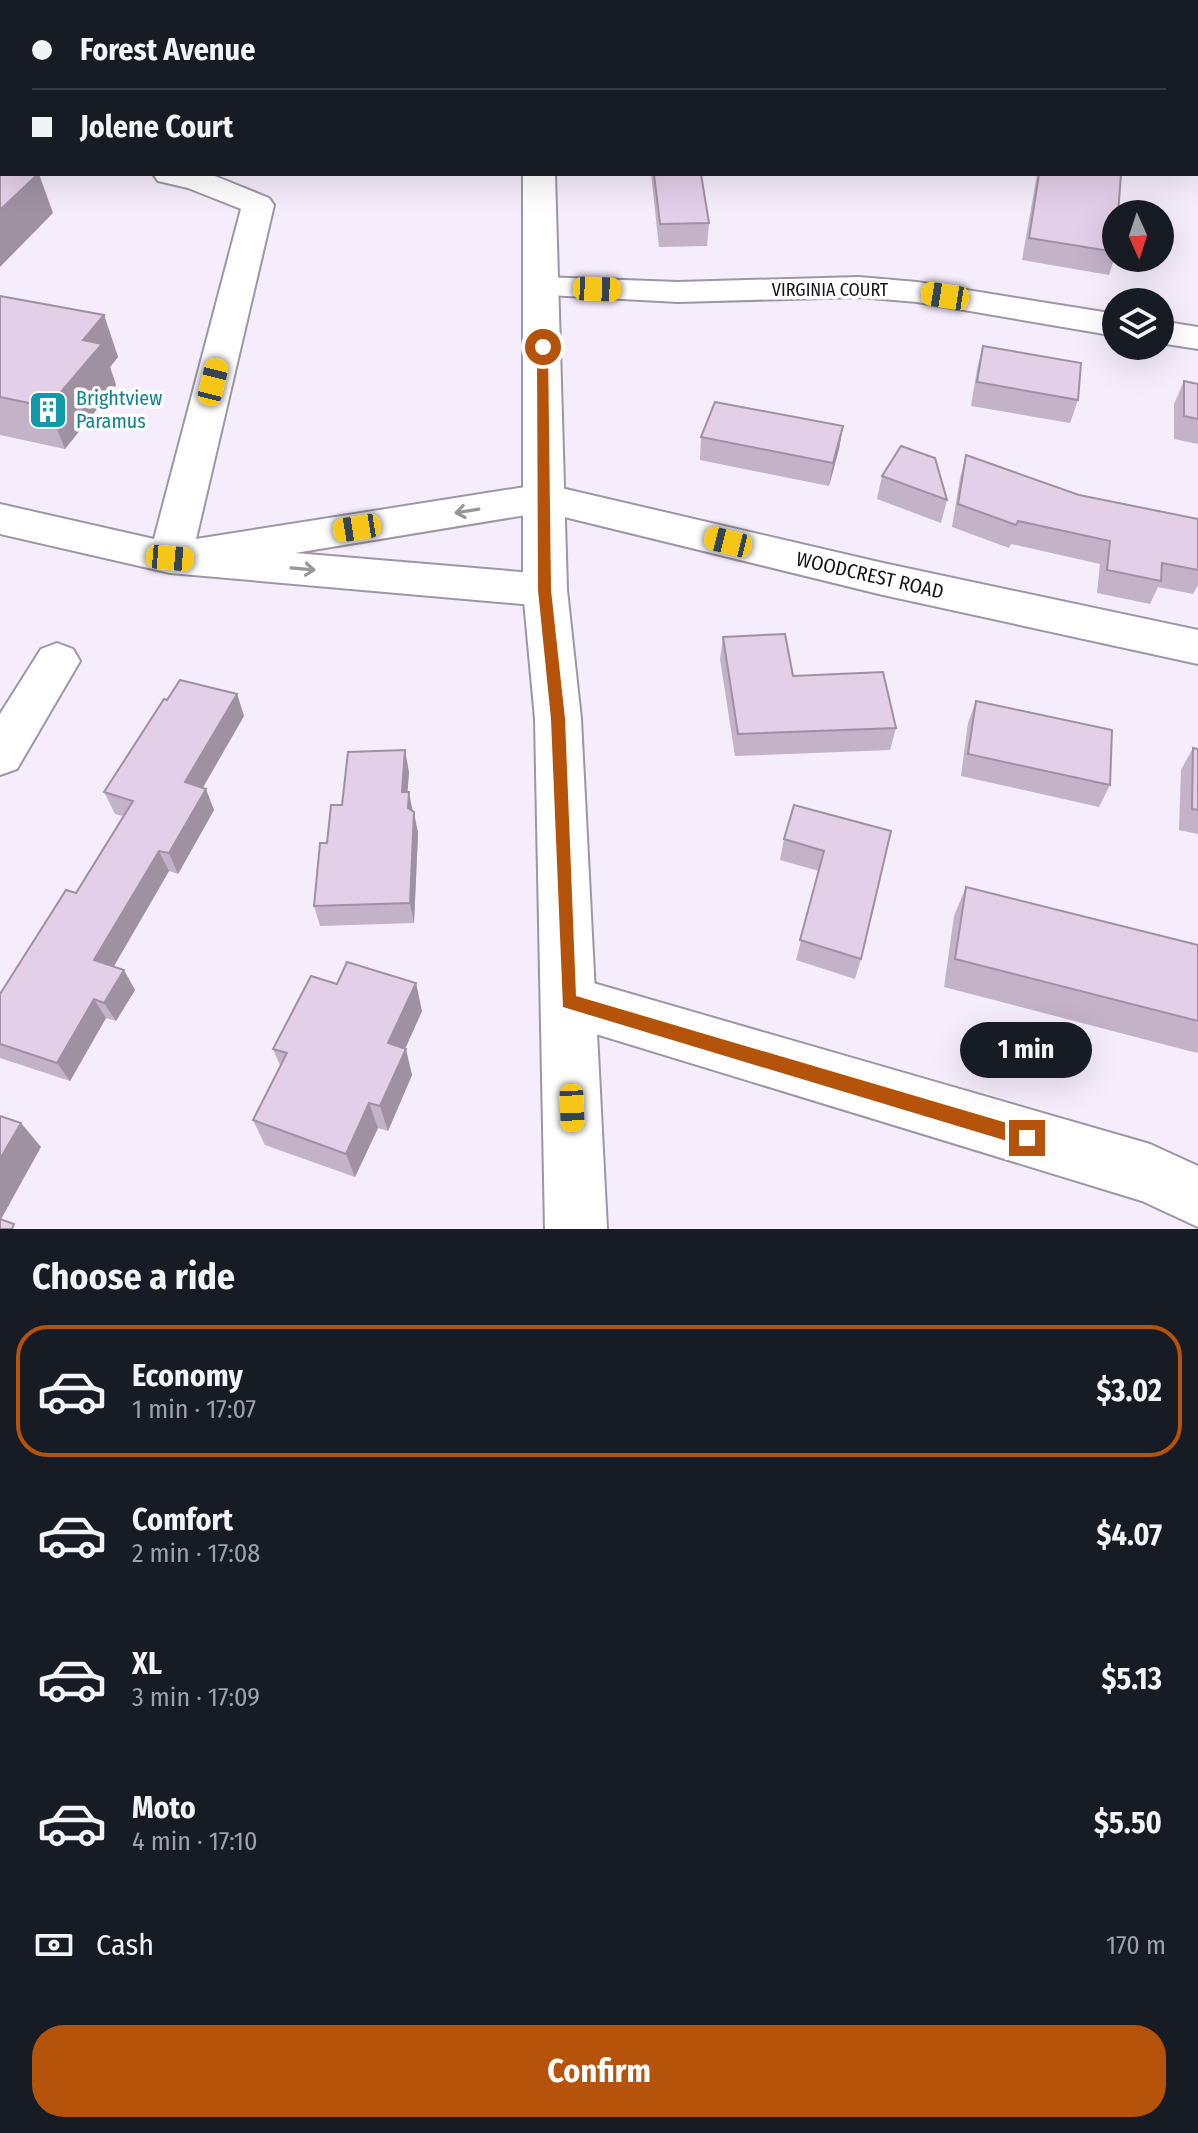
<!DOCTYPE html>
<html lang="en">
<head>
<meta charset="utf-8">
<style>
  :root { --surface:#171b24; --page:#20242c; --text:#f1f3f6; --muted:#9ea1a6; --line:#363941; --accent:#b45309 }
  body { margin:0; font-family:"Fira Sans Condensed",sans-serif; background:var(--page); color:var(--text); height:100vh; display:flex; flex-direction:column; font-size:30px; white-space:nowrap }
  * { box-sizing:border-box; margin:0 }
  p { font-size:26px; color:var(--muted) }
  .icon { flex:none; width:44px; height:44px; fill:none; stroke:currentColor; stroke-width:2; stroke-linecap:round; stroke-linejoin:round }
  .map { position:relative; height:1229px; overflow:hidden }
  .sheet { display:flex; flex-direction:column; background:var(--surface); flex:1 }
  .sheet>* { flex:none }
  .hud { position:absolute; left:0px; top:0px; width:1198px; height:176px; box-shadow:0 8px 32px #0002; display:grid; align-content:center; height:176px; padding:0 32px; background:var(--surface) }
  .needle { width:52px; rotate:177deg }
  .buttons { position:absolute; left:1102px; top:200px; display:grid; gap:16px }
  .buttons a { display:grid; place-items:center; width:72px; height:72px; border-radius:50%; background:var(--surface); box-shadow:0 8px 32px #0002; font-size:40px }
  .end { position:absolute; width:36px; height:36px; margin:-18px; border:10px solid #b45309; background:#fff; box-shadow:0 0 0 4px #fff }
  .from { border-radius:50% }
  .bubble { position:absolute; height:56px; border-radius:28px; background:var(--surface); box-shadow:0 8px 32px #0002; font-size:26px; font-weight:700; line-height:56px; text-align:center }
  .car { position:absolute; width:24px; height:48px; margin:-24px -12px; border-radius:10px; box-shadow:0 0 6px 2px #0007; background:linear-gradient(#f5c518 24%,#345 0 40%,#f5c518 0 76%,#345 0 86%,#f5c518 0) }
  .hud b { display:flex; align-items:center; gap:28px; height:76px; font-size:30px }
  .hud b+b { border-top:2px solid var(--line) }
  .hud i { width:20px; height:20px; background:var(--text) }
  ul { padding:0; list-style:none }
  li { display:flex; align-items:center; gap:24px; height:132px; margin:0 16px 12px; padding:0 16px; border:4px solid transparent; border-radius:32px }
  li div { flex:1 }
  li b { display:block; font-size:30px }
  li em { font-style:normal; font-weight:700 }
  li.current { border-color:var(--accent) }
  li>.icon { width:72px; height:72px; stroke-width:1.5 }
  h2 { padding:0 32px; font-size:36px; line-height:96px }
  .pay { display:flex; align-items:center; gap:20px; height:88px; padding:0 32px; font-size:30px }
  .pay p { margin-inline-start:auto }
  .cta { display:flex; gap:16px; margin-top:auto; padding:16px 32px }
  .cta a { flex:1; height:92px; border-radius:32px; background:var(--accent); color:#fff; font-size:32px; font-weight:700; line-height:92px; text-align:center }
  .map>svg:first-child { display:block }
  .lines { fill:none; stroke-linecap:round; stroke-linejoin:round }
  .minor-casing { stroke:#9e96a4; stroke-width:4 }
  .major-casing { stroke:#9e96a4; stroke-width:4 }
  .minor { fill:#fff; fill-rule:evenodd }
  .major { fill:#fff; fill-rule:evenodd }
  .wall { fill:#c3b2c8 }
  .shaded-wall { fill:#9f91a2 }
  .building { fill:#e3cfe8; stroke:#9f91a2; stroke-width:2 }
  .oneway { stroke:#979698 }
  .route { fill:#b45309 }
  .labels { text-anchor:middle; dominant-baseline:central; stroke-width:7; stroke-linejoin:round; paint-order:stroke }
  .far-street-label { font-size:18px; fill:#18151a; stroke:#fff }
  .culture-label { font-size:20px; fill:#0d838f; stroke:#fff; text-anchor:start }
  .street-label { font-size:20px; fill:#18151a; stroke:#fff }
</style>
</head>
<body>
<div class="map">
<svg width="1198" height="1229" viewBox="0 0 1198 1229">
  <rect width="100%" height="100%" fill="#f5ecfc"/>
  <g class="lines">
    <g class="minor-casing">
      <g id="minor">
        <path d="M345 0H378L379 2H346Z"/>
        <path d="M914 0H940L941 2H915Z"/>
        <rect x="1196" y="103" width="2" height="18"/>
        <rect x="0" y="135" width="2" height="19"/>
        <path d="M153 174H210L269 198 274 205 196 539 544 484 883 563 1198 630V664L883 595 544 512 295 553 545 574 560 579 567 590 560 601 545 606 170 573 0 534V504L154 539 241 209 188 188 158 181Z"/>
        <path d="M542 277 678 282 859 277 917 282 1116 314V336L917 302 859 297 678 302 530 294 525 287 530 280Z"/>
        <path d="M1160 321 1198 327V349L1160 343Z"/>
        <path d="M57 643 73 649 80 661 17 769 0 775V714L41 649Z"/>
        <path d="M569 976 1150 1144 1198 1166V1227L1142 1201 550 1020 542 1002 550 984Z"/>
      </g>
    </g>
    <g class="major-casing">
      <g id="major">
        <path d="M520 0H546L547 2H521Z"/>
        <path d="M523 174H555L567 590 581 719 607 1229H545L535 719 523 590Z"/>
      </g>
    </g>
    <use href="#minor" class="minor"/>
    <use href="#major" class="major"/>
  </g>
  <g class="wall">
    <path d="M643 0H678V2Z"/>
    <path d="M1005 0H1067L1068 2H1007Z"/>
    <path d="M1168 0H1198V74H1196V2H1168Z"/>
    <path d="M651 174H701L709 223 707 246 659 247Z"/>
    <path d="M1037 174H1121L1116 214V253L1109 275 1022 260Z"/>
    <path d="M0 296 104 315 118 357 110 367 116 385 65 449 0 435Z"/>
    <path d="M983 346 1078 400 1070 423 971 406 977 369Z"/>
    <path d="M1184 381 1198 384V444L1174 439V404Z"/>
    <path d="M843 426 839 449 829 486 700 460 701 437Z"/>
    <path d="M966 455 1079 495 1198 519V585L1193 594 1158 587 1150 604 1097 593 1100 564 1011 544 1009 548 952 527 960 478Z"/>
    <path d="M882 476 947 500 941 523 877 499Z"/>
    <path d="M723 637 793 676 896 728 890 750 735 756 720 659Z"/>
    <path d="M237 694 244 716 203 788 214 810 178 874 169 871 113 967 135 990 116 1021 106 1018 70 1081 0 1058V994L76 893 123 816 115 814 104 792 167 700Z"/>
    <path d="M976 701 1110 785 1099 807 961 776 968 723Z"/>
    <path d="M1193 748 1198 749V834L1179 830 1181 770Z"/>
    <path d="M409 772 407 792 418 833 414 923 320 926 314 906 327 843 342 805Z"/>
    <path d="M891 831 861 959 855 979 796 960 819 871 780 860 784 839Z"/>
    <path d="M966 887 1198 945V1051L1197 1053 944 987 954 916Z"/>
    <path d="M422 1011 405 1049 412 1075 388 1131 378 1128 355 1177 265 1145 253 1120 280 1065 273 1049Z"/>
  </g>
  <g class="shaded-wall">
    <path d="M38 174H39L53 213 0 267V210Z"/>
    <path d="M104 315 118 357 110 367 116 385 65 449 48 407 83 340Z"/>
    <path d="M843 426 839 449 829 486 833 463Z"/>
    <path d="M237 694 244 716 193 804 185 782Z"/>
    <path d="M405 750 409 772 406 814 402 792Z"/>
    <path d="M206 789 214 810 178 874 169 853Z"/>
    <path d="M409 792 413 813 408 808Z"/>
    <path d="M414 812 418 833 414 923 410 903Z"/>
    <path d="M159 851 169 871 106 980 94 960Z"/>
    <path d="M124 970 135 990 116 1021 104 1003Z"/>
    <path d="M416 983 422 1011 396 1069 388 1043Z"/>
    <path d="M94 999 106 1018 70 1081 57 1063Z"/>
    <path d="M406 1049 412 1075 388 1131 380 1106Z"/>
    <path d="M369 1103 378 1128 355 1177 346 1154Z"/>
    <path d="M21 1123 41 1147 0 1221V1159Z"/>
  </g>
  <g class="building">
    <path d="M821 0H872V2H822Z"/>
    <path d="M1025 0H1067L1068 2H1026Z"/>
    <path d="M1173 0H1198V52H1196V2H1173Z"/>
    <path d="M0 166 2 167V174H38L0 210Z"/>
    <path d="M654 174H701L709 223 660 224Z"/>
    <path d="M1039 174H1121L1118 214H1116V252L1029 238Z"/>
    <path d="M0 296 104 315 83 340 102 344 48 407 0 397Z"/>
    <path d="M983 346 1081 363 1078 400 977 382Z"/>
    <path d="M1184 381 1198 384V419L1184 416Z"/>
    <path d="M715 402 843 426 833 463 701 437Z"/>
    <path d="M901 446 935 458 947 500 882 476Z"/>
    <path d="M966 455 1079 495 1198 519V570L1162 563 1161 581 1107 570 1110 541 1018 521 1016 525 958 504Z"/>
    <path d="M785 634 793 676 883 672 896 728 738 734 723 637Z"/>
    <path d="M180 680 237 694 185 782 206 789 169 853 159 851 94 960 124 970 104 1003 94 999 57 1063 0 1044V994L66 890 76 893 133 801 104 792 164 699 167 700Z"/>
    <path d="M976 701 1112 730 1110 785 968 754Z"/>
    <path d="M1193 748 1198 749V810L1192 809Z"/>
    <path d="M405 750 402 792H409L408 808 414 812 410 903 314 906 320 843H327L331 805H342L348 752Z"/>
    <path d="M794 805 891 831 861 959 800 940 824 851 784 839Z"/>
    <path d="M966 887 1198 945V1021L955 959Z"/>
    <path d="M347 962 416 983 388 1043 406 1049 380 1106 369 1103 346 1154 253 1120 287 1053 273 1049 311 976 337 984Z"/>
    <path d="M0 1116 21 1123 0 1159Z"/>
    <path d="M0 1219 14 1224 12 1229H0Z"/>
  </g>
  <defs><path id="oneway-shaft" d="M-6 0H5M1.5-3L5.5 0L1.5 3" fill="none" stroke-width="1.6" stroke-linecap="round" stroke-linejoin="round" transform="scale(2)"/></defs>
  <g class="oneway">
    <use href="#oneway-shaft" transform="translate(467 511) rotate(171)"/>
    <use href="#oneway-shaft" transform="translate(303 569) rotate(5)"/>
  </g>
  <path class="route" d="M543 344 548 347 551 590 565 719 576 996 1027 1129 1033 1132 1036 1138 1033 1144 1027 1147 563 1007 551 719 538 590 537 347Z"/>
  <defs>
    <g id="building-square" transform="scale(2)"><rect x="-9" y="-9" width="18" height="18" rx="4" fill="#0f9aa8" stroke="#fff"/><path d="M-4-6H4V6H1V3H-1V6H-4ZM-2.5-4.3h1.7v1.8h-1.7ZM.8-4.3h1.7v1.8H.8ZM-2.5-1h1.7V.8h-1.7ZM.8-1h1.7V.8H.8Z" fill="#fff"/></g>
  </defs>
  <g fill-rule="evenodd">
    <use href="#building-square" x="48" y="410"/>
  </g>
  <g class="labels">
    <g class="far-street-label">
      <text x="830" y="290">VIRGINIA COURT</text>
    </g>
    <g class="culture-label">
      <text x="76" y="398">Brightview<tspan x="76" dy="23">Paramus</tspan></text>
    </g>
    <g class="street-label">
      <text transform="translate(870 575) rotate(13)">WOODCREST ROAD</text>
    </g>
  </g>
</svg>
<div class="buttons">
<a><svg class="needle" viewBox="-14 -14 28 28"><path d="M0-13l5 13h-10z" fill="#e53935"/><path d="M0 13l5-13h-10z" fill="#9ea1a6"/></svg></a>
<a><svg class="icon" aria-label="layers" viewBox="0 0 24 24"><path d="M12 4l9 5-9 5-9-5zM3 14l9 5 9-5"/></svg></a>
</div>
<i class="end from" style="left:543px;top:347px"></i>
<i class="end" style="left:1027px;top:1138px"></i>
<div class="bubble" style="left:960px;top:1022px;width:132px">1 min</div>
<i class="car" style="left:597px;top:289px;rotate:92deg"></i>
<i class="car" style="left:945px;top:296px;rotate:279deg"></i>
<i class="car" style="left:213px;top:382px;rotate:14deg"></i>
<i class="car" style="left:357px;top:528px;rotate:261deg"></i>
<i class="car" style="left:728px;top:542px;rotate:284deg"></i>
<i class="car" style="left:170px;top:558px;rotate:95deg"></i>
<i class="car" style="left:572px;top:1108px;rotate:178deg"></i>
<div class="hud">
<b><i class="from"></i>Forest Avenue</b>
<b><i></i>Jolene Court</b>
</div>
</div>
<section class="sheet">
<h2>Choose a ride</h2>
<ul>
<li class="current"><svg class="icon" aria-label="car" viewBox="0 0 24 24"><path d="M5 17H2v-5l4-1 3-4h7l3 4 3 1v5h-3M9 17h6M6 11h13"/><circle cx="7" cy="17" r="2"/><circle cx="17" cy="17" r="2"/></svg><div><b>Economy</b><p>1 min · 17:07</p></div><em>$3.02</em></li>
<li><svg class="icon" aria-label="car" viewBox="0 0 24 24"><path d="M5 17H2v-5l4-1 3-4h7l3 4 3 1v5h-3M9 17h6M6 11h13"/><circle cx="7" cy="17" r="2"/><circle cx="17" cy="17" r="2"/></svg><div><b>Comfort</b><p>2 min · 17:08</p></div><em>$4.07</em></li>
<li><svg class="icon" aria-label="car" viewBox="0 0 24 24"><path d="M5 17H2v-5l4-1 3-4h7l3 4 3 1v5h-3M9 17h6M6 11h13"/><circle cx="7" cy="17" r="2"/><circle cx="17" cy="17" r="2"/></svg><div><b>XL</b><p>3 min · 17:09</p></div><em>$5.13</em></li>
<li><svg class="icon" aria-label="car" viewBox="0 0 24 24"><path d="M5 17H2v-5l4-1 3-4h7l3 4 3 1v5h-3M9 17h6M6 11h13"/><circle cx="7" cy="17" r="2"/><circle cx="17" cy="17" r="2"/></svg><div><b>Moto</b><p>4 min · 17:10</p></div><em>$5.50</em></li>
</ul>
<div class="pay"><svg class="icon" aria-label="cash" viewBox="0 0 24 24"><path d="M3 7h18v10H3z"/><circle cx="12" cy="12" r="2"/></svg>Cash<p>170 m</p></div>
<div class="cta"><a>Confirm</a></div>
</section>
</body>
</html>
